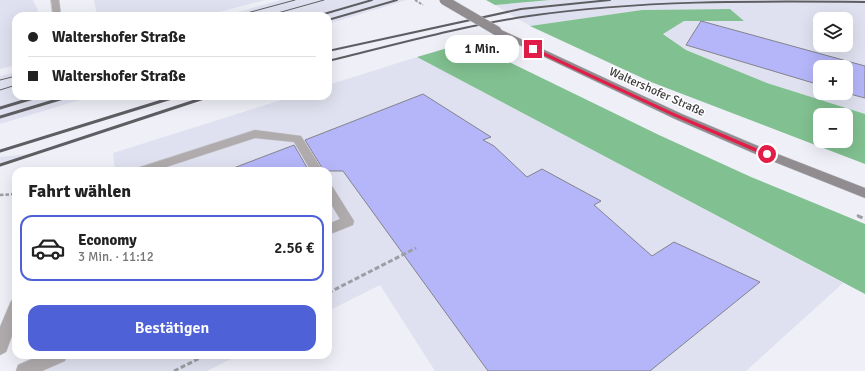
<!DOCTYPE html>
<html lang="de">
<head>
<meta charset="utf-8">
<style>
  :root { --surface:#fff; --page:#f2f2f2; --text:#222; --muted:#767676; --line:#e0e0e0; --accent:#4f61d6 }
  body { margin:0; font-family:Signika,sans-serif; background:var(--page); color:var(--text); height:100vh; display:flex; flex-direction:column; font-size:15px; white-space:nowrap }
  * { box-sizing:border-box; margin:0 }
  p { font-size:13px; color:var(--muted) }
  .icon { flex:none; width:22px; height:22px; fill:none; stroke:currentColor; stroke-width:2; stroke-linecap:round; stroke-linejoin:round }
  .map { position:relative; flex:1; overflow:hidden }
  .side { position:absolute; left:12px; top:167px; width:320px; height:192px; display:flex; flex-direction:column; background:var(--surface); border-radius:12px; box-shadow:0 4px 16px #0002 }
  .side>* { flex:none }
  .top-card { position:absolute; left:12px; top:12px; width:320px; height:88px; border-radius:12px; box-shadow:0 4px 16px #0002; display:grid; align-content:center; height:88px; padding:0 16px; background:var(--surface) }
  .controls { position:absolute; left:813px; top:12px; display:grid; gap:8px }
  .controls a { display:grid; place-items:center; width:40px; height:40px; border-radius:8px; background:var(--surface); box-shadow:0 4px 16px #0002; font-size:20px }
  .end { position:absolute; width:18px; height:18px; margin:-9px; border:5px solid #e11d48; background:#fff; box-shadow:0 0 0 2px #fff }
  .from { border-radius:50% }
  .bubble { position:absolute; height:28px; border-radius:12px; background:var(--surface); box-shadow:0 4px 16px #0002; font-size:13px; font-weight:600; line-height:28px; text-align:center }
  .top-card b { display:flex; align-items:center; gap:14px; height:38px; font-size:15px }
  .top-card b+b { border-top:1px solid var(--line) }
  .top-card i { width:10px; height:10px; background:var(--text) }
  ul { padding:0; list-style:none }
  li { display:flex; align-items:center; gap:12px; height:66px; margin:0 8px 6px; padding:0 8px; border:2px solid var(--line); border-radius:12px }
  li div { flex:1 }
  li b { display:block; font-size:15px }
  li em { font-style:normal; font-weight:600 }
  li.active { border-color:var(--accent) }
  li>.icon { width:36px; height:36px; stroke-width:1.5 }
  h2 { padding:0 16px; font-size:18px; line-height:48px }
  .button { display:flex; gap:8px; margin-top:auto; padding:8px 16px }
  .button a { flex:1; height:46px; border-radius:12px; background:var(--accent); color:#fff; font-size:16px; font-weight:600; line-height:46px; text-align:center }
  .map>svg:first-child { display:block }
  .built { fill:#e0e1f0; fill-rule:evenodd }
  .forest { fill:#81c090; fill-rule:evenodd }
  .building { fill:#b5b6f9; stroke:#83838b }
  .lines { fill:none; stroke-linecap:round; stroke-linejoin:round }
  .lane-casing { stroke:#cacbd2; stroke-width:1 }
  .street-casing { stroke:#cacbd2; stroke-width:1 }
  .secondary-casing { stroke:#cacbd2; stroke-width:1 }
  .path-far1 { stroke:#9d9ea3; stroke-width:2.5; stroke-dasharray:3.5 2; stroke-linecap:butt }
  .path { stroke:#9d9ea3; stroke-width:3; stroke-dasharray:5 2.5; stroke-linecap:butt }
  .lane { fill:#b0acae; fill-rule:evenodd }
  .street { fill:#b0acae; fill-rule:evenodd }
  .secondary { fill:#918c8f; fill-rule:evenodd }
  .tram { stroke:#5e5e62; stroke-width:1 }
  .rail-far1 { stroke:#5e5e62; stroke-width:2 }
  .rail { stroke:#5e5e62; stroke-width:3 }
  .secondary-bridge-casing { stroke:#cacbd2; stroke-width:10; stroke-linecap:butt }
  .path-bridge { stroke:#9d9ea3; stroke-width:2; stroke-dasharray:3 1.5; stroke-linecap:butt }
  .secondary-bridge { stroke:#918c8f; stroke-width:9 }
  .route { fill:#e11d48 }
  .labels { text-anchor:middle; dominant-baseline:central; stroke-width:3; stroke-linejoin:round; paint-order:stroke }
  .street-label { font-size:12px; fill:#3a3a3d; stroke:#fff }
</style>
</head>
<body>
<div class="map">
<svg width="865" height="371" viewBox="0 0 865 371">
  <rect width="100%" height="100%" fill="#eeeff7"/>
  <g class="built">
    <path d="M0 0H33L38 11 37 16H16V65L0 69Z"/>
    <path d="M94 0H265L204 16H97Z"/>
    <path d="M281 0H407L328 24V16H224Z"/>
    <path d="M550 0H865V114L767 83 686 50 663 33 684 21H743L730 9 642 10 530 26 495 5ZM820 19H846V45H820ZM820 67H846V93H820Z"/>
    <path d="M417 57 843 283 746 371H435L380 285 328 311V171H115L113 153 294 96H328V85Z"/>
    <path d="M16 72V96H93L0 124V76Z"/>
    <path d="M39 153 0 166V157Z"/>
    <path d="M37 355H239L207 371H34Z"/>
  </g>
  <g class="forest">
    <path d="M486 0H550L495 5Z"/>
    <path d="M730 9 744 21H684L663 34 686 50 767 83 865 114V164L651 82 530 26 642 10ZM820 115H846V141H820Z"/>
    <path d="M468 42 659 135 751 177 865 224V294L417 57Z"/>
  </g>
  <g class="building">
    <path d="M701 21 865 66V98L846 93V67H820V85L686 45Z"/>
    <path d="M423 94 491 137 483 140 494 146 527 177 542 169 601 201 594 205 652 256 674 242 760 282 650 371H488L343 171H324L305 140Z"/>
    <path d="M294 145 309 171H231V169Z"/>
  </g>
  <g class="lines">
    <g class="lane-casing">
      <g id="lane">
        <path d="M51 0H59L61 16H53Z"/>
        <path d="M255 130 301 136 323 171H311L294 142 255 138 154 171H135L137 168Z"/>
        <path d="M328 184 332 186 354 221 353 225 328 235V224L340 219 328 199Z"/>
        <path d="M41 355H67L65 361 42 371H16L18 365Z"/>
      </g>
    </g>
    <g class="street-casing">
      <path id="street" d="M16 299V325L6 352 0 355V327L11 301Z"/>
    </g>
    <g class="secondary-casing">
      <path id="secondary" d="M497 28 682 114 775 153 865 188V198L767 159 675 119 494 33 493 31Z"/>
    </g>
    <g class="path-far1">
      <path d="M0 195 16 194"/>
      <path d="M857 215 860 217"/>
    </g>
    <g class="path">
      <path d="M858 216 865 219"/>
      <path d="M328 293 416 248"/>
      <path d="M174 371 206 355"/>
    </g>
    <use href="#lane" class="lane"/>
    <use href="#street" class="street"/>
    <use href="#secondary" class="secondary"/>
    <g class="tram">
      <path d="M236 16 295 0"/>
      <path d="M267 16 324 0"/>
      <path d="M0 80 16 76"/>
      <path d="M0 90 16 85"/>
    </g>
    <g class="rail-far1">
      <path d="M317 16 372 0"/>
      <path d="M328 20 397 0"/>
      <path d="M328 51 521 9 610 0"/>
      <path d="M328 61C394 45 462 26 529 16 640 0 753 1 865 2"/>
    </g>
    <g class="rail">
      <path d="M0 108 40 96"/>
      <path d="M0 117 70 96"/>
      <path d="M0 151 178 96"/>
      <path d="M0 165 210 96"/>
    </g>
    <g class="secondary-bridge-casing">
      <path id="secondary-bridge" d="M444 0 497 31"/>
    </g>
    <path class="path-bridge" d="M415 0 423 5"/>
    <use href="#secondary-bridge" class="secondary-bridge"/>
  </g>
  <path class="route" d="M532 48H535L674 113 770 154 765 156 671 115 532 50Z"/>
  <g class="labels">
    <g class="street-label">
      <text transform="translate(657 92) rotate(24)">Waltershofer Straße</text>
    </g>
  </g>
</svg>
<div class="controls">
<a><svg class="icon" aria-label="layers" viewBox="0 0 24 24"><path d="M12 4l9 5-9 5-9-5zM3 14l9 5 9-5"/></svg></a>
<a>+</a>
<a>−</a>
</div>
<i class="end from" style="left:767px;top:154px"></i>
<i class="end" style="left:533px;top:49px"></i>
<div class="bubble" style="left:445px;top:35px;width:74px">1 Min.</div>
<div class="top-card">
<b><i class="from"></i>Waltershofer Straße</b>
<b><i></i>Waltershofer Straße</b>
</div>
<section class="side">
<h2>Fahrt wählen</h2>
<ul>
<li class="active"><svg class="icon" aria-label="car" viewBox="0 0 24 24"><path d="M5 17H2v-5l4-1 3-4h7l3 4 3 1v5h-3M9 17h6M6 11h13"/><circle cx="7" cy="17" r="2"/><circle cx="17" cy="17" r="2"/></svg><div><b>Economy</b><p>3 Min. · 11:12</p></div><em>2.56 €</em></li>
</ul>
<div class="button"><a>Bestätigen</a></div>
</section>
</div>
</body>
</html>
